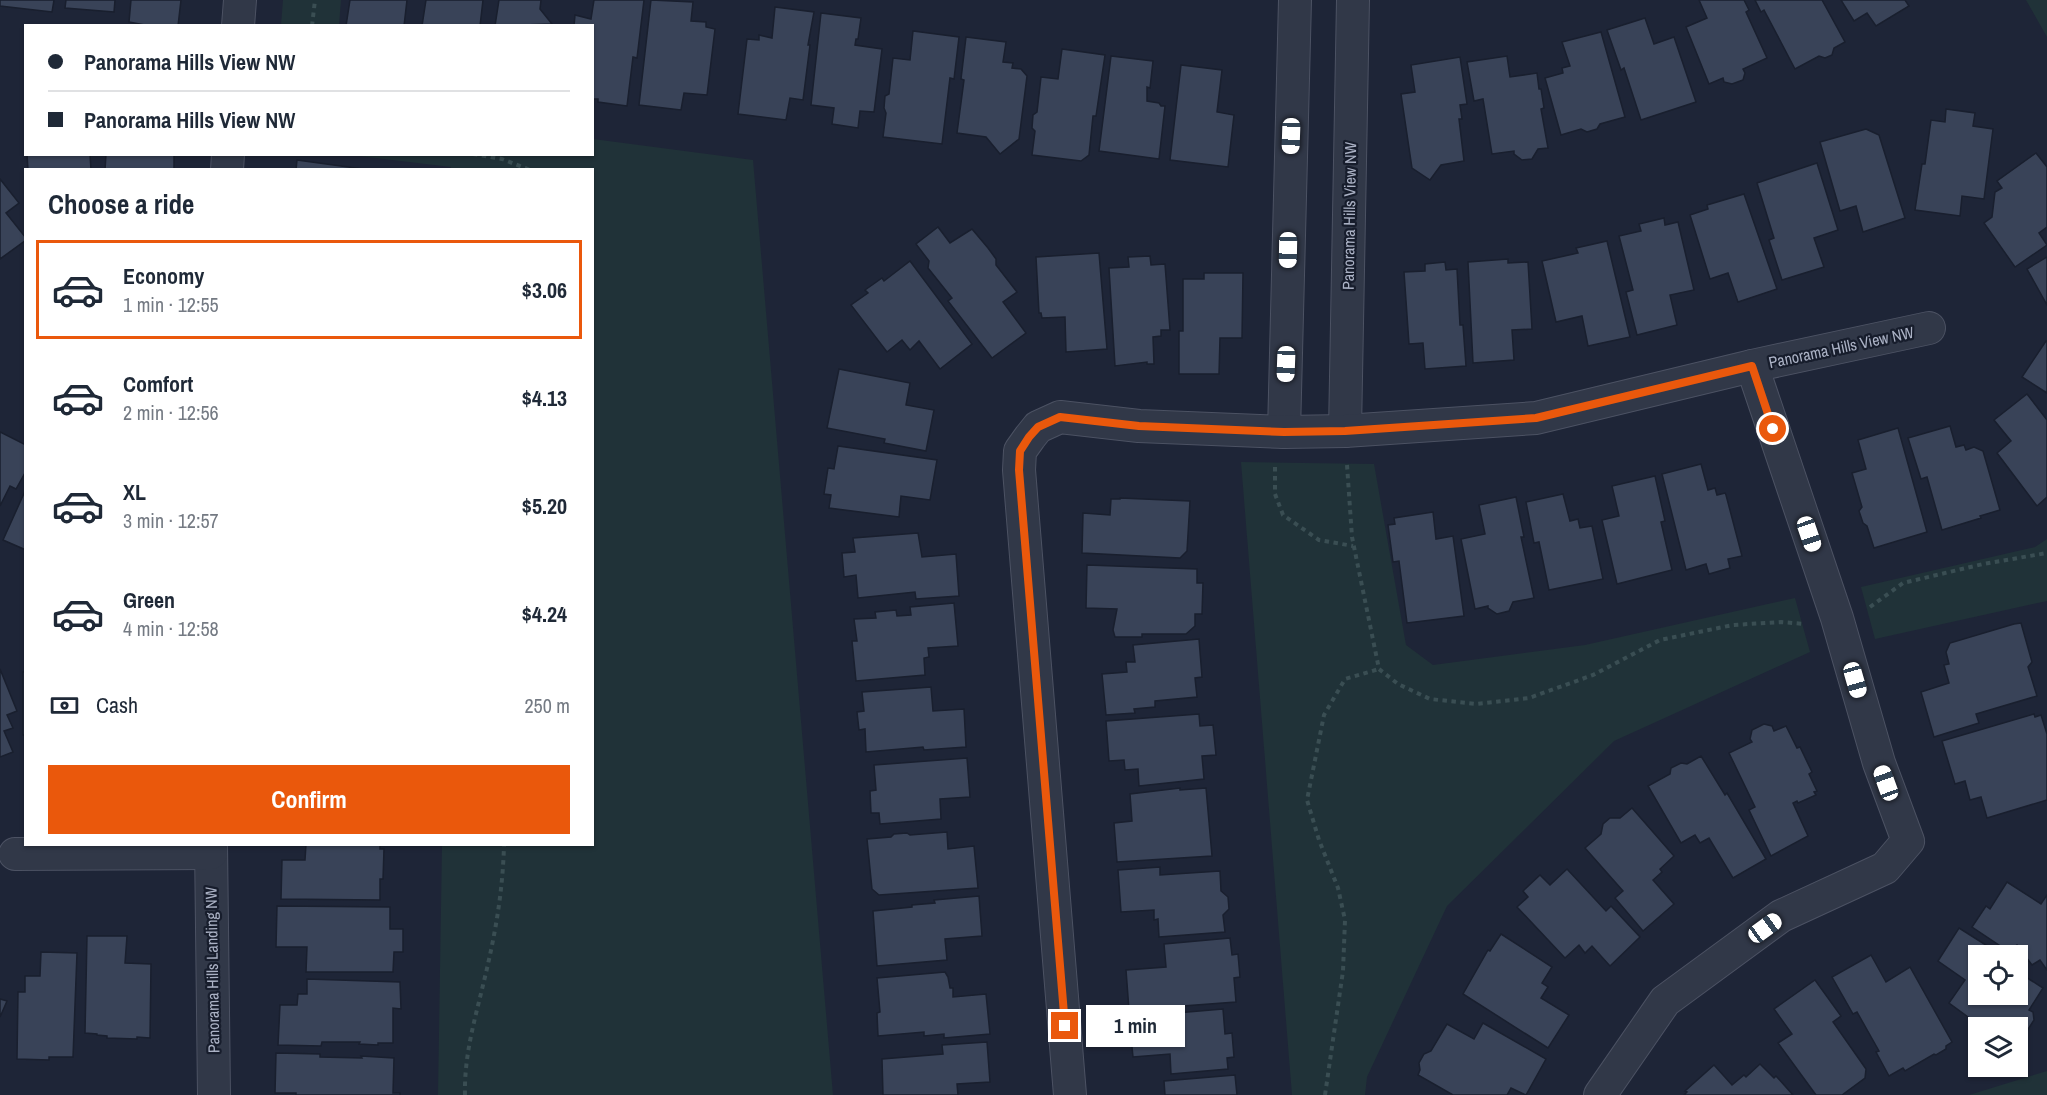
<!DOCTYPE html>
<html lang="en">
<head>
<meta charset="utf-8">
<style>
  :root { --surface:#fff; --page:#f6f6f7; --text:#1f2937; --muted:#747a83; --line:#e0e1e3; --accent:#ea580c }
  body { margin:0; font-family:"Archivo Narrow",sans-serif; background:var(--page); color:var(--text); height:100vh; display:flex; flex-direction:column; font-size:22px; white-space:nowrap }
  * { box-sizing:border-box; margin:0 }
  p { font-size:20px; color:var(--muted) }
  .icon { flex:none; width:33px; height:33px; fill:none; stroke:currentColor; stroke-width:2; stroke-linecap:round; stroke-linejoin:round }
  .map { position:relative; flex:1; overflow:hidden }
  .sheet { position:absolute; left:24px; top:168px; width:570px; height:678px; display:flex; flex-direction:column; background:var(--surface); border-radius:0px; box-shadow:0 2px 4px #0004 }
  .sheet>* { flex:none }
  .banner { position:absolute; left:24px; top:24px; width:570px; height:132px; border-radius:0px; box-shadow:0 2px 4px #0004; display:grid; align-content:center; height:132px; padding:0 24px; background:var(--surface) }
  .controls { position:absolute; left:1968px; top:945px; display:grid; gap:12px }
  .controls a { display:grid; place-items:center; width:60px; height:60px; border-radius:0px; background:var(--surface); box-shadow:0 2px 4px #0004; font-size:30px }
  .end { position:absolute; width:27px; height:27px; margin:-14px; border:8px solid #ea580c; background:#fff; box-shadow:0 0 0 3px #fff }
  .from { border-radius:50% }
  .bubble { position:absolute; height:42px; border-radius:0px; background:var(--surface); box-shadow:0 2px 4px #0004; font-size:20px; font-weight:700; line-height:42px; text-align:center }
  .car { position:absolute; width:18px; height:36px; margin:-18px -9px; border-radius:8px; box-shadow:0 0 4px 2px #0007; background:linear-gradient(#fff 24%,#345 0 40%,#fff 0 76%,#345 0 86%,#fff 0) }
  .banner b { display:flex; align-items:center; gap:21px; height:57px; font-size:22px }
  .banner b+b { border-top:2px solid var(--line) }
  .banner i { width:15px; height:15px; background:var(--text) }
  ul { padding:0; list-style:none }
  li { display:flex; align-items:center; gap:18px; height:99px; margin:0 12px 9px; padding:0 12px; border:3px solid transparent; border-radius:0px }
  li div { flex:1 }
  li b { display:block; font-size:22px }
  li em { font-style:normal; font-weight:700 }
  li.selected { border-color:var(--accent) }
  li>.icon { width:54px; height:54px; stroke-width:1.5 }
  h2 { padding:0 24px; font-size:27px; line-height:72px }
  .pay { display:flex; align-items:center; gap:15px; height:66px; padding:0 24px; font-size:22px }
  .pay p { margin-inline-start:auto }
  .cta { display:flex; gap:12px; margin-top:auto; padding:12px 24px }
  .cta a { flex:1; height:69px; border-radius:0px; background:var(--accent); color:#fff; font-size:24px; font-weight:700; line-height:69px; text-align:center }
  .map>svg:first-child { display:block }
  .green { fill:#203238 }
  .building { fill:#394358; stroke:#191f2e; stroke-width:1.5 }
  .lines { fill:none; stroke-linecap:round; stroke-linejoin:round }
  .minor-casing { stroke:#4c5263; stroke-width:34 }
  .path { stroke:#3a4e53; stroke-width:4; stroke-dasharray:4.5 4.5; stroke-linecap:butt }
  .minor { stroke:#313848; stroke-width:32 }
  .route { stroke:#ea580c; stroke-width:8 }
  .labels { text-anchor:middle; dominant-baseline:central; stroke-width:4.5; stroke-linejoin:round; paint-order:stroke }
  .street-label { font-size:16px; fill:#abb2c5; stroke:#171d2c }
</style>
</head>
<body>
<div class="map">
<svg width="2047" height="1095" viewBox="0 0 2047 1095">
  <rect width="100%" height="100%" fill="#1e2537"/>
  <g class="green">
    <path d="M283 0H341L339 25H281Z"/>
    <path d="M2026 0H2047V37Z"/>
    <path d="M593 139 753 160 833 1095H438L442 845 592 844V170L451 169V167L351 155 592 154Z"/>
    <path d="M1241 462 1374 464 1406 645 1433 665 1585 645 1795 598 1810 652 1614 741 1447 906 1367 1077 1365 1095H1292Z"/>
    <path d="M2047 539V601L1875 639 1861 587 2035 547Z"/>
    <path d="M2047 1071V1095H1969Z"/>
  </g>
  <g class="building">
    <path d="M0 0H54L52 12 0 6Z"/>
    <path d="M66 0H115L114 12 65 8Z"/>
    <path d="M131 0H181L178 26H150L129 22Z"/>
    <path d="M350 0H407L404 26H346Z"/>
    <path d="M426 0H483L480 26H422Z"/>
    <path d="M499 0H541L540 9 552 24 495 26Z"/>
    <path d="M594 0H644L637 58 633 57 627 106 598 102V99H592V26H574L575 15 591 19Z"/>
    <path d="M651 0 693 2 691 21 706 22V27L715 29 707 95 684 93 681 110 639 105Z"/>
    <path d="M1699 0H1744L1749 10 1746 12 1767 58 1743 69 1745 73 1743 80 1732 84 1724 82 1723 78 1709 84 1686 27 1707 18Z"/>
    <path d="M1755 0H1822L1845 42 1834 48 1832 55 1825 58 1819 56 1795 69 1764 10 1761 12Z"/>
    <path d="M1841 0H1905L1909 6 1876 26 1867 13 1854 21Z"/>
    <path d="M775 7 814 12 808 45H810L803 100 790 98 786 120 738 114 747 39 759 40V35L772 38Z"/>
    <path d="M821 13 861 18 858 39H856L855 45 882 49 874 112 860 111 858 128 832 124 834 108 811 105Z"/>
    <path d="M1645 18 1654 44 1674 37 1696 102 1641 120 1624 68 1621 70 1607 30Z"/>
    <path d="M913 31 959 37 954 79 950 78 942 144 883 137 886 113 884 108 885 96 889 94 893 58 910 60Z"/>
    <path d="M1601 32 1625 117 1600 124 1597 129 1587 132 1581 129 1561 135 1545 78 1563 73 1562 68 1570 66 1562 42Z"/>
    <path d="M966 37 1006 42 1003 62 1013 63 1012 68 1021 69 1027 76 1019 139 1000 154 986 137 957 133 964 80 961 79Z"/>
    <path d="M1062 49 1105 55 1096 116H1093L1089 155 1081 161 1032 155 1035 131 1032 128 1033 115 1037 112 1041 77 1058 79Z"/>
    <path d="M1111 56 1153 61 1150 88 1147 87V101L1159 103 1161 106H1165L1159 159 1099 151Z"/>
    <path d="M1507 56 1510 77 1537 73 1539 89H1541L1544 108 1541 109 1548 148 1538 149 1532 159 1522 160 1514 154V151L1492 154 1483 99 1474 101 1467 62Z"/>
    <path d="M1460 57 1467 104 1460 105 1462 119H1459L1464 161 1441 165 1430 180 1412 168 1401 94 1415 92 1411 65Z"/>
    <path d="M1181 65 1222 70 1217 112 1234 115 1228 167 1170 160Z"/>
    <path d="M1946 109 1975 113 1973 126 1993 129 1984 199 1962 196 1960 216 1915 210 1922 164H1925L1931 120 1945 122Z"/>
    <path d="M1866 129 1879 135 1905 218 1863 232 1856 206 1840 211 1820 142Z"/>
    <path d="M2036 153 2047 167V227L2039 233 2047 245 2015 267 1984 223 1992 217 1995 192 2002 188 1997 181Z"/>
    <path d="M27 154H90L91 170H28Z"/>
    <path d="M106 154H174V170H105Z"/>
    <path d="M297 160 370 170H296Z"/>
    <path d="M1817 163 1838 230 1814 238 1824 267 1782 280 1769 240 1774 238 1757 183Z"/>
    <path d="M0 179 19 203 6 213 26 238V240L0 259Z"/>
    <path d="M1744 194 1777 289 1738 302 1728 273 1710 279 1690 215 1708 209 1707 205Z"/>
    <path d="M1664 218 1665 225 1678 222 1694 290 1670 295 1677 325 1637 335 1626 292 1633 290 1619 236 1641 231 1639 224Z"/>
    <path d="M938 227 950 243 972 229 988 248 996 259V265L1017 292 1003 302 1026 333 992 358 948 301 952 298 928 268 929 261 916 244Z"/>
    <path d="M1607 241 1630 337 1588 346 1582 316 1556 322 1542 261 1578 253 1576 248Z"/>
    <path d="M1099 253 1107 349 1066 352 1065 317 1042 318 1041 313H1039L1036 257Z"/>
    <path d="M1150 256 1151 265 1165 264 1170 330H1161V336L1153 337 1154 364H1147V362L1115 366 1109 268 1129 267 1128 257Z"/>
    <path d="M2047 257V305L2027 269Z"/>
    <path d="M1508 259V263L1528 262 1532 329 1512 330 1514 360 1473 363 1468 262Z"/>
    <path d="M910 261 972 344 940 369 919 341 910 350 902 340 887 352 851 305 868 293 865 290 882 278 884 281Z"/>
    <path d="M1445 262 1446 270 1457 269 1460 325H1463L1466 366 1425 369 1423 343 1409 344 1404 272 1425 271V264Z"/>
    <path d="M1204 273H1243L1242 338H1220L1219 374H1179V331H1183V279H1204Z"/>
    <path d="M2046 341H2047V393L2022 377Z"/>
    <path d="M839 369 910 383 906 405 934 410 926 451 884 443 885 439 827 428Z"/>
    <path d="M2027 394 2047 420V497L2037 506 1997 453 2011 441 1994 420Z"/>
    <path d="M1950 426 1956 447 1964 445 1966 450 1974 447 1983 451 2000 510 1980 516 1981 518 1942 530 1927 477 1921 479 1908 438Z"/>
    <path d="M1898 428 1927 532 1874 548 1867 526 1863 523 1859 511 1862 507 1852 473 1866 469 1858 440Z"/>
    <path d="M0 432 26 445V471L16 489 10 486 0 506Z"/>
    <path d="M838 446 937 460 930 500 901 496 899 517 829 508 831 495 824 494 828 468 834 469Z"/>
    <path d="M1701 464 1708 490 1715 488 1717 495 1725 493 1726 495 1742 556 1728 559 1730 568 1709 574 1706 564 1686 570 1662 474Z"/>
    <path d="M1655 476 1665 521 1661 522 1672 570 1617 584 1602 520 1619 516 1612 486Z"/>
    <path d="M26 489V550L3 540Z"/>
    <path d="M1563 494 1570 521 1578 519 1580 528 1592 526 1603 579 1549 590 1539 542 1534 543 1526 502Z"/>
    <path d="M1516 497 1524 537H1521L1534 598 1513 602 1509 611 1497 614 1488 608V606L1475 609 1461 539 1485 534 1479 505Z"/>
    <path d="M1120 498 1190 501 1187 551 1180 558 1082 553 1083 513 1110 515 1111 499H1120Z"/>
    <path d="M1433 512 1436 539 1453 536 1464 616 1407 623 1399 561 1393 562 1388 525 1395 524 1394 518Z"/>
    <path d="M918 533 922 557 956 554 959 596 916 599 915 592 858 598 856 575 844 577 842 553 855 552 853 538Z"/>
    <path d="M1087 565 1197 569V583H1203L1202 614H1195V626L1186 634H1142V637H1115L1113 630 1117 609 1086 608Z"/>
    <path d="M954 603 958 646 928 648 929 657 924 658 925 675 856 681 852 641H857L854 619 876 618 875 612 896 610 897 616 911 615 910 607Z"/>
    <path d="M2021 623 2032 662 2028 667 2037 696 1976 714 1979 723 1934 737 1921 692 1949 683 1944 665 1949 664 1946 652 1950 643 2014 624Z"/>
    <path d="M1199 639 1202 677 1195 678 1197 697 1155 701V707L1134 709 1135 713 1106 715 1102 674 1127 672 1126 662H1135L1133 645Z"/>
    <path d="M0 669 17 711 7 715 13 728 4 731 13 752 0 757Z"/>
    <rect x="23" y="672" width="3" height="63"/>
    <path d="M931 687 933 711 964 709 966 747 924 750 923 747 866 752 865 729 859 730 857 712 864 711 862 692Z"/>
    <path d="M1199 714 1200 726 1213 725 1216 755 1202 756 1204 779 1139 786 1138 769 1125 770 1124 760 1109 761 1106 721Z"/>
    <path d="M2034 714 2035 717 2041 715 2047 734V800L1987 818 1981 797 1970 800 1965 781 1955 784 1942 741Z"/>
    <path d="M1764 724 1772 726 1774 731 1786 726 1797 748 1800 747 1812 772 1809 774 1817 791 1814 792 1816 795 1798 803 1797 801 1793 803 1808 836 1771 856 1749 810 1755 807 1729 753 1752 742 1750 739 1752 730Z"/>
    <path d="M1701 756 1725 795 1727 793 1766 859 1733 878 1709 838 1700 843 1695 835 1681 843 1648 786 1670 774 1671 768 1681 763 1687 764Z"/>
    <path d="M967 758 970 797 940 799 941 819 880 824 879 813H871L870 791 876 790 874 765Z"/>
    <path d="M1180 788V790L1206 788 1212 856 1117 862 1114 823 1132 821 1130 794Z"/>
    <path d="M1632 808 1674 856 1660 869 1662 872 1653 880 1674 904 1643 931 1615 898 1623 891 1585 848 1601 834 1603 824 1610 818H1620Z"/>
    <path d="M947 832 948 849 974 846 978 888 879 895 872 889 867 839 891 837 894 834 907 833 910 835Z"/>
    <path d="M306 844H380V849H384L383 879H380V900L281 899 282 860H305Z"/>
    <path d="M1160 867V875L1220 871 1221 891 1228 897 1229 909 1223 915 1225 932 1159 937 1158 919 1154 920V910L1121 912 1118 870Z"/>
    <path d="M1567 869 1606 911 1611 906 1640 937 1610 966 1592 946 1585 953 1579 945 1565 958 1517 907 1528 897 1523 891 1540 875 1550 885Z"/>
    <path d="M2007 882 2041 904 2047 895V970L2040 960 2032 965 2017 945 2008 951 1972 927 1986 906 1990 909Z"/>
    <path d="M979 896 982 936 945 939 947 960 877 966 873 911 912 907V905L935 903 934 900Z"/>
    <path d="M277 906 390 907V929H403V952H394L393 972H306L307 947H276Z"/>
    <path d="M1959 928 1997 952 1995 956H1978V994H2018V972L2043 988 2029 1010 2033 1012 2034 1020 2027 1031 2019 1033 2018 1028H1983L1949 1003 1965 980 1938 961Z"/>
    <path d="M1501 934 1552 967 1542 983 1548 987 1541 998 1569 1015 1548 1048 1463 994 1488 950 1490 951Z"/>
    <path d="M87 936H127L125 963 151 964 150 1038 137 1037V1039L107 1038V1036L97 1035V1034L85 1033Z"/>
    <path d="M1230 938 1232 955 1238 954 1240 977 1234 978 1236 1002 1129 1010 1126 970 1166 967 1164 944Z"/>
    <path d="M41 952 77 953 73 1057H49V1060L17 1059 18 992H25V976H40Z"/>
    <path d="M1871 955 1886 982 1910 967 1952 1042 1946 1046V1049L1936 1055 1934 1054 1905 1071 1903 1068 1889 1076 1876 1052 1879 1051 1857 1012 1853 1014 1832 977Z"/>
    <path d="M945 972 948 977 950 988H953V997L986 994 990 1034 944 1038V1034L924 1036V1032L878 1036 877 1013 880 1012 877 978Z"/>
    <path d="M307 979 400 982 401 1009 393 1008V1043H378V1045L359 1044 360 1042H322L321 1046 278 1045 280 1005H297L298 994H307Z"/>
    <path d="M1815 980 1841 1016 1833 1022 1866 1069 1865 1078 1842 1095H1816L1778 1043 1792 1034 1774 1009Z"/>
    <path d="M0 999 7 1001 0 1017Z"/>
    <path d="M1223 1009 1225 1034 1232 1033 1234 1057 1227 1058 1228 1069 1171 1074 1170 1054 1133 1057 1129 1017Z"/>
    <path d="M1483 1023 1546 1059 1526 1095 1511 1088 1507 1095H1453L1418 1075 1420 1070 1419 1063 1424 1054 1431 1051 1447 1024 1474 1039Z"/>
    <path d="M987 1042 990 1082 957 1084 958 1095H883L882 1059 943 1054 942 1045Z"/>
    <path d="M276 1053 320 1054V1057L362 1058 361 1056 394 1058 393 1093H400V1095H296V1093H275Z"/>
    <path d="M1760 1064 1774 1078 1776 1076 1793 1095H1684L1687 1092 1685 1091 1714 1065 1732 1085 1744 1075 1746 1077Z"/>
    <path d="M1235 1075 1237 1095H1165L1164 1081Z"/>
  </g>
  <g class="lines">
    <g class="minor-casing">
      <g id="minor">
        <path d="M238 26 240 0"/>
        <path d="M227 170 228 154"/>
        <path d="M1345 431 1353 0"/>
        <path d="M1284 432 1295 0"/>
        <path d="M211 844 214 1095"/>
        <path d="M15 854 211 853"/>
        <path d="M1070 1095 1019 470 1020 451 1030 437 1038 427 1060 417 1139 426 1284 432 1345 431 1536 418 1752 366 1929 328"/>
        <path d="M1600 1095 1665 1001 1781 916 1885 868 1908 841 1879 763 1837 618 1752 366"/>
      </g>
    </g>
    <g class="path">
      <path d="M312 26 315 0"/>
      <path d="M473 154 502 159 530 170"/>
      <path d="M1347 465 1352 537 1379 669 1398 684 1430 699 1476 704 1529 698 1593 675 1660 640 1733 625 1781 622 1804 624"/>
      <path d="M1275 467V494L1283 515 1319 540 1353 546"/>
      <path d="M1870 607 1903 583 1983 564 2047 553"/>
      <path d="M465 1095C464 1055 475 1019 484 981 495 936 503 891 504 844"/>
      <path d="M1325 1095 1343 971 1345 920 1338 888 1319 840 1307 800 1324 715 1345 679 1379 669"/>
    </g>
    <use href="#minor" class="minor"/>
  </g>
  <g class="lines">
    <path class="route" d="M1065 1026 1019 470 1020 451 1029 437 1038 427 1060 417 1139 426 1284 432 1345 431 1536 418 1752 366 1773 429"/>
  </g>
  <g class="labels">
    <g class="street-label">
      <text transform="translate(1349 216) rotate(-89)">Panorama Hills View NW</text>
      <text transform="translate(1841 347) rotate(-12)">Panorama Hills View NW</text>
      <text transform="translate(212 970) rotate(-91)">Panorama Hills Landing NW</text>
    </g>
  </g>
</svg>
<div class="controls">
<a><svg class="icon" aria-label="locate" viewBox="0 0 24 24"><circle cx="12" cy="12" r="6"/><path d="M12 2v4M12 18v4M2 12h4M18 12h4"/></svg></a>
<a><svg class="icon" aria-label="layers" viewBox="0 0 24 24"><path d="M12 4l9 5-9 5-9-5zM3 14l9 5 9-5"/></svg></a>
</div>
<i class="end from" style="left:1773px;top:429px"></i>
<i class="end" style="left:1065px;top:1026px"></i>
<div class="bubble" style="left:1086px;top:1005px;width:99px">1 min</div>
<i class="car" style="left:1291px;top:136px;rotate:182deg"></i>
<i class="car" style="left:1288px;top:250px;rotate:181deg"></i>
<i class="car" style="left:1286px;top:364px;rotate:182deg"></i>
<i class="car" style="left:1809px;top:534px;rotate:161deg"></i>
<i class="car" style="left:1855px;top:680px;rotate:164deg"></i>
<i class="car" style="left:1886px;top:783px;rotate:340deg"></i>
<i class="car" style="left:1765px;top:928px;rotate:54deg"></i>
<div class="banner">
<b><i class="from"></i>Panorama Hills View NW</b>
<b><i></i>Panorama Hills View NW</b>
</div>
<section class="sheet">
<h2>Choose a ride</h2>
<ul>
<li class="selected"><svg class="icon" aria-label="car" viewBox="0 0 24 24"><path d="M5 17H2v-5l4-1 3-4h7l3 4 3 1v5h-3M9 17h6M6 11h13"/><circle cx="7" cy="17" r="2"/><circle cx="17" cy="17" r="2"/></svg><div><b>Economy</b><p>1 min · 12:55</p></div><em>$3.06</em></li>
<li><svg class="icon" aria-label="car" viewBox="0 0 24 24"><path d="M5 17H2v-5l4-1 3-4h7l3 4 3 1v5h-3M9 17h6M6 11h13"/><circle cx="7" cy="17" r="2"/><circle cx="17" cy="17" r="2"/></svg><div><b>Comfort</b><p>2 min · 12:56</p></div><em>$4.13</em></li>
<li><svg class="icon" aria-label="car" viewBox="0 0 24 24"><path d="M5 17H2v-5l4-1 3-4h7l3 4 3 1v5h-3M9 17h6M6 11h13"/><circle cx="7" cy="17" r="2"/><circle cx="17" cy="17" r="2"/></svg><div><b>XL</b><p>3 min · 12:57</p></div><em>$5.20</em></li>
<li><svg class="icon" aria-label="car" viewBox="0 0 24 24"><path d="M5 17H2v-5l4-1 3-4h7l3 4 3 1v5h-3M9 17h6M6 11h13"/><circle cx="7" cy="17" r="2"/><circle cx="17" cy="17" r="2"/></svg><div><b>Green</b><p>4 min · 12:58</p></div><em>$4.24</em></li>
</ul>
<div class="pay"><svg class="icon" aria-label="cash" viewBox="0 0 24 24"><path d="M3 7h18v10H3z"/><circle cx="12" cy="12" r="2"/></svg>Cash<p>250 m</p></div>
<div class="cta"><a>Confirm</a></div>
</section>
</div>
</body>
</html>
